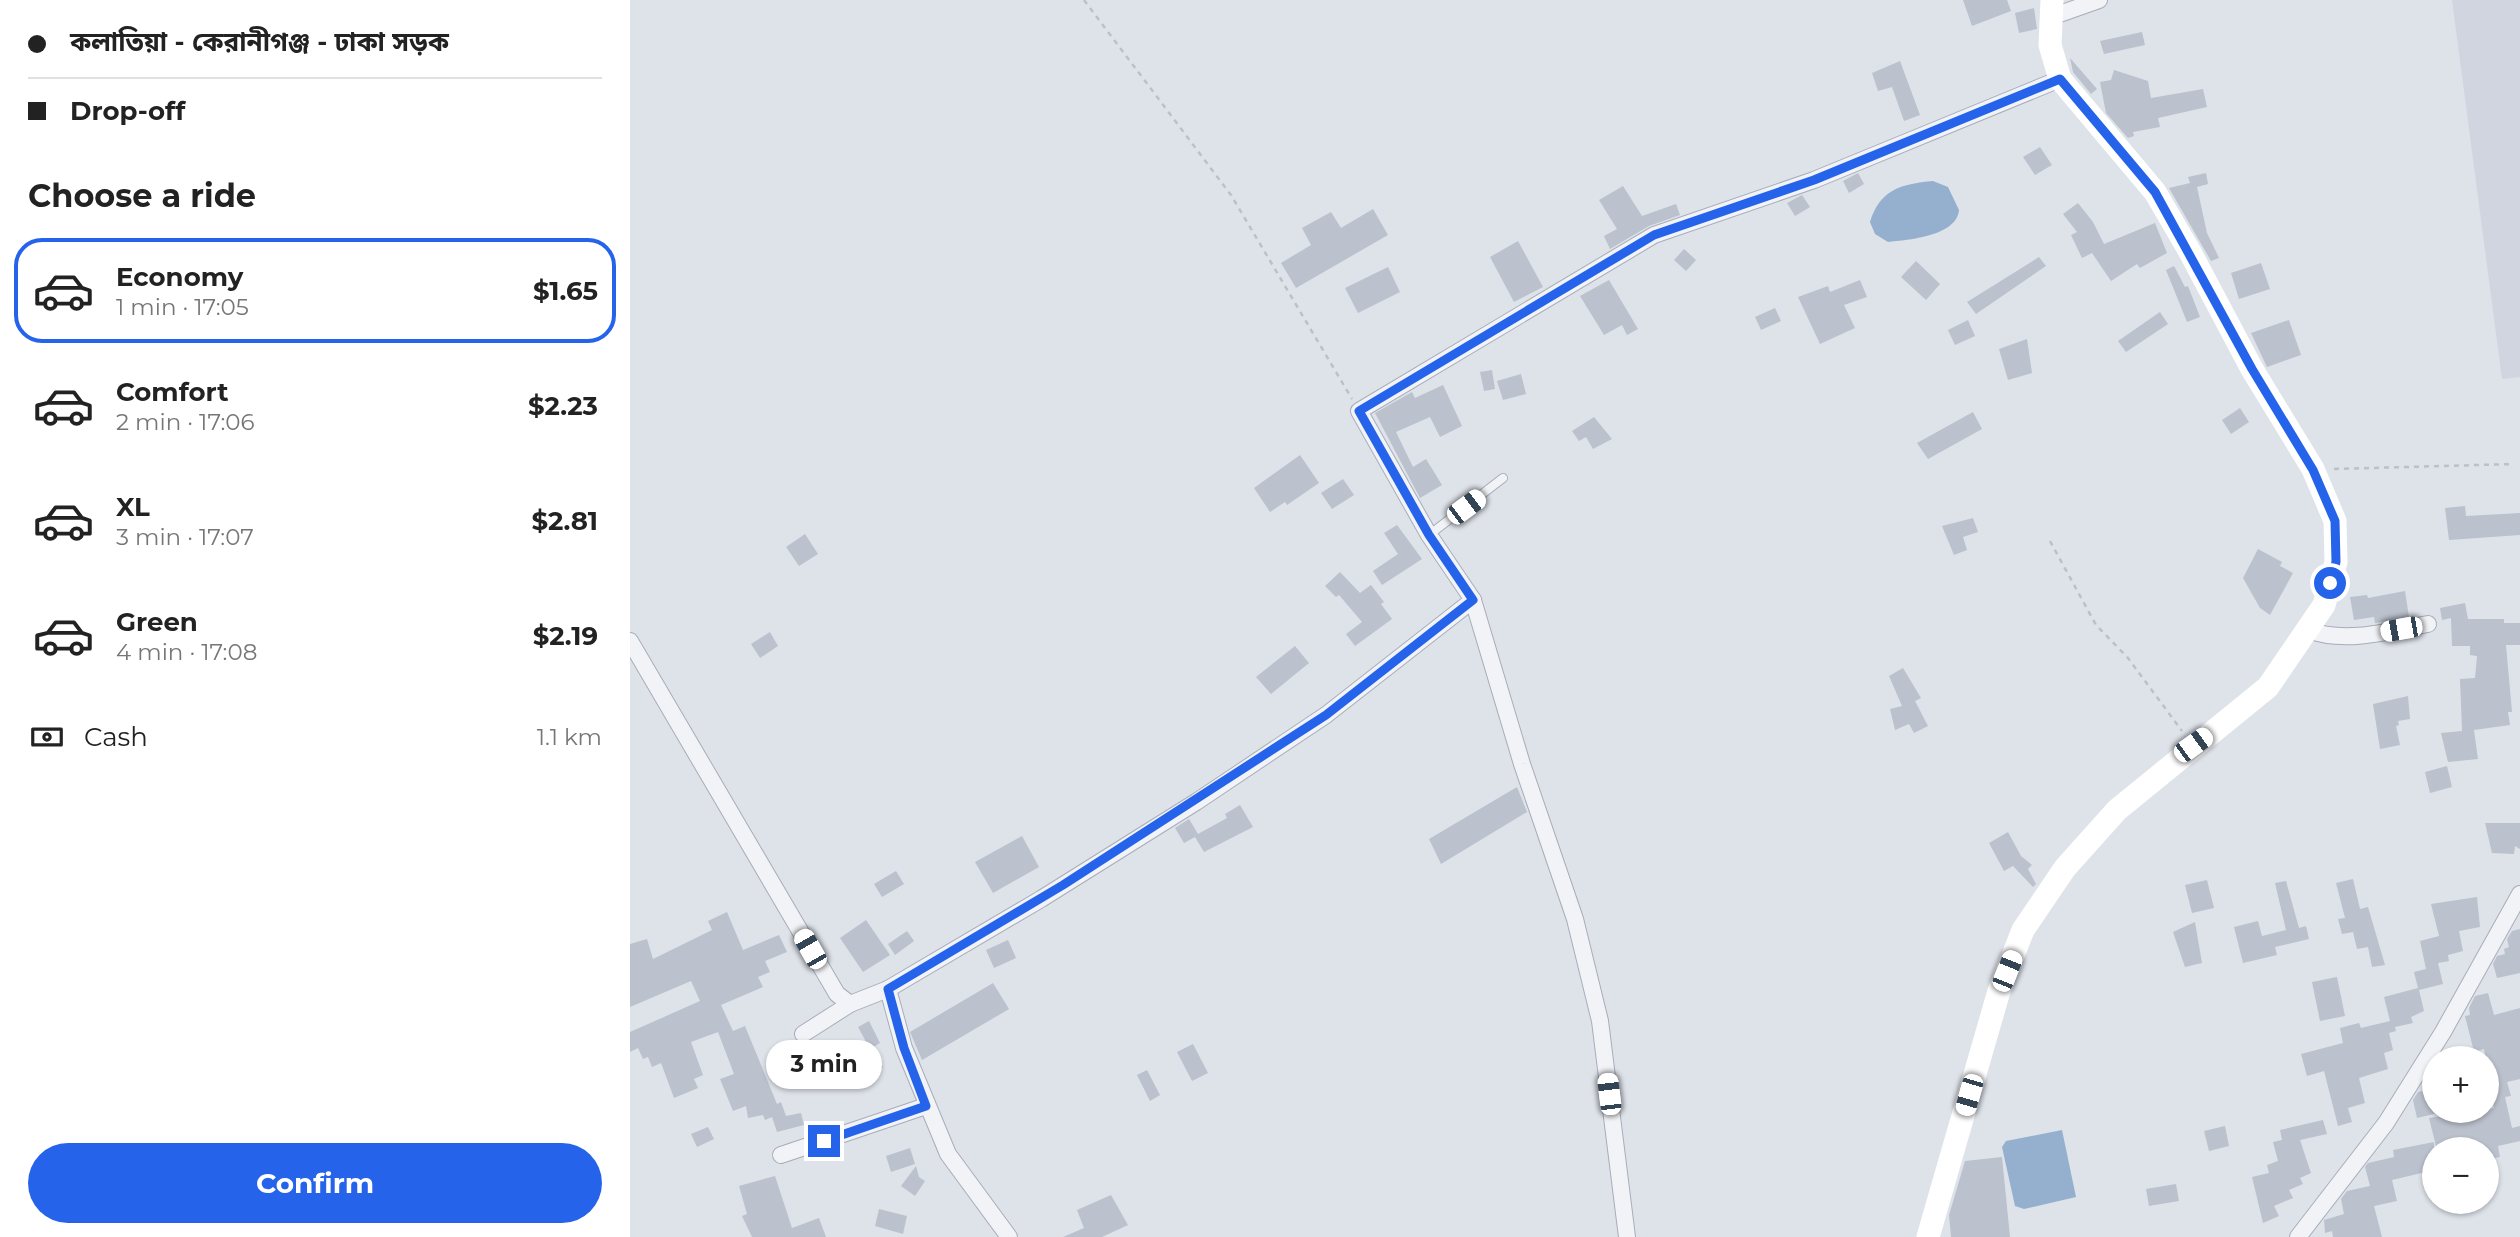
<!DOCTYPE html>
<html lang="en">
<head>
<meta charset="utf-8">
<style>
  :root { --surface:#fff; --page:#f6f6f6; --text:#222; --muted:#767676; --line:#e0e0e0; --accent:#2563eb }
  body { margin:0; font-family:Montserrat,"Noto Sans Bengali",sans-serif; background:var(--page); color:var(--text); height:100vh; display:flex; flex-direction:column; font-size:26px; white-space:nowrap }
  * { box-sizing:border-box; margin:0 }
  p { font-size:23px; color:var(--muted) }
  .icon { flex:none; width:38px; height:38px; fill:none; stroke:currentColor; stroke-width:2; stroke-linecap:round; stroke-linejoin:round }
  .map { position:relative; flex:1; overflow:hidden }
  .sheet { display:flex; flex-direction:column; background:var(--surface); width:630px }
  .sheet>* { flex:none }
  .banner { display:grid; align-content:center; height:154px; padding:0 28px; background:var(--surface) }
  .fabs { position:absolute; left:1792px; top:1046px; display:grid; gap:14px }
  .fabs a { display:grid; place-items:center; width:77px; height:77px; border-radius:50%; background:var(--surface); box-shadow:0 2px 5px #0004; font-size:35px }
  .end { position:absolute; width:32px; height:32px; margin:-16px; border:9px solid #2563eb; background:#fff; box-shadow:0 0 0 4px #fff }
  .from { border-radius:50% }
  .bubble { position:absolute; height:49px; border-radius:24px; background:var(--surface); box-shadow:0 2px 5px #0004; font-size:23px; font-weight:700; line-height:49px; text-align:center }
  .car { position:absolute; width:21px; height:42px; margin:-21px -10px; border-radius:9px; box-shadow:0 0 5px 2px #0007; background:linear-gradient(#fff 24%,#345 0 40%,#fff 0 76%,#345 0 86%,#fff 0) }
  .banner b { display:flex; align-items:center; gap:24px; height:66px; font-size:26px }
  .banner b+b { border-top:2px solid var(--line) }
  .banner i { width:18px; height:18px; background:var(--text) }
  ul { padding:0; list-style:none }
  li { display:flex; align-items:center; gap:21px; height:105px; margin:0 14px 10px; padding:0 14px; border:4px solid transparent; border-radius:28px }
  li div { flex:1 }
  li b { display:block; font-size:26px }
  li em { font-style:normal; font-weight:700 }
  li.selected { border-color:var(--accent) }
  li>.icon { width:63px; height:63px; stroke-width:1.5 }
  h2 { padding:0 28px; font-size:32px; line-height:84px }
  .pay { display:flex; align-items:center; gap:18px; height:77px; padding:0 28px; font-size:26px }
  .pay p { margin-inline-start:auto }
  .primary-button { display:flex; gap:14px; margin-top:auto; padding:14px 28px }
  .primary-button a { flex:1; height:80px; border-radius:42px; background:var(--accent); color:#fff; font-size:28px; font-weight:700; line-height:80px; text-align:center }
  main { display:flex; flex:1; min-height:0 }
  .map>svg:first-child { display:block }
  .built { fill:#d0d5df }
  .water { fill:#95b0ce }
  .building { fill:#bbc1cd }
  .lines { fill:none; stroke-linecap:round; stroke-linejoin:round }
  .lane-casing { stroke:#a7adb8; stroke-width:10 }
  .street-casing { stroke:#a7adb8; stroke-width:18 }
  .path { stroke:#bdc0c8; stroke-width:2.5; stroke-dasharray:5 5; stroke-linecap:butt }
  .lane { stroke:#f2f3f7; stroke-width:8 }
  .street { stroke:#f2f3f7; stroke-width:16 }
  .secondary { stroke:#fff; stroke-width:23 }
  .route { stroke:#2563eb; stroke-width:9 }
</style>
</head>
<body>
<main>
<section class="sheet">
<div class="banner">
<b><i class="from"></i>কলাতিয়া - কেরানীগঞ্জ - ঢাকা সড়ক</b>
<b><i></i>Drop-off</b>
</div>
<h2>Choose a ride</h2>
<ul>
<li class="selected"><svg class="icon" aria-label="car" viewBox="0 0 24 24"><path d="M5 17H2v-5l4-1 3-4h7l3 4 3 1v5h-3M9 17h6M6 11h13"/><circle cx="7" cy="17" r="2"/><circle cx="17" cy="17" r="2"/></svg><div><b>Economy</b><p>1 min · 17:05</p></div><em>$1.65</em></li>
<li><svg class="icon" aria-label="car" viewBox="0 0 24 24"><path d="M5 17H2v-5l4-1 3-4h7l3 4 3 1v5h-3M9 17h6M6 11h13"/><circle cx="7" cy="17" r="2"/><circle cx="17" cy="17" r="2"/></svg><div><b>Comfort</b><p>2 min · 17:06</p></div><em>$2.23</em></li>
<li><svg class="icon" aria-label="car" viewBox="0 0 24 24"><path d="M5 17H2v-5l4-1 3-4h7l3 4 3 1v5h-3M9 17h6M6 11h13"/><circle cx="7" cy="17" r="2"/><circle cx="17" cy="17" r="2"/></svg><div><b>XL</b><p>3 min · 17:07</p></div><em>$2.81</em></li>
<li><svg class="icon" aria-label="car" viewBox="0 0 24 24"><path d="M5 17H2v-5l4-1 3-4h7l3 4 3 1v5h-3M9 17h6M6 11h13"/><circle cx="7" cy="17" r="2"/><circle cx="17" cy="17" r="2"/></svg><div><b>Green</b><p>4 min · 17:08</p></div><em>$2.19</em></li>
</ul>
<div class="pay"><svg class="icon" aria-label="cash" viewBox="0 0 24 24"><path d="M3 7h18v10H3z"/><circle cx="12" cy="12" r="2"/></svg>Cash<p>1.1 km</p></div>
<div class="primary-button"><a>Confirm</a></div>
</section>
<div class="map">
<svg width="1890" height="1237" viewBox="0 0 1890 1237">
  <rect width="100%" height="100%" fill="#dee3ea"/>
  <path class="built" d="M1822 0H1890V377L1872 379Z"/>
  <g class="water">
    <path d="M1303 181 1318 187 1329 210C1327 236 1278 240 1258 242L1245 234 1240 222C1250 190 1270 184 1303 181Z"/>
    <path d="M1432 1130 1446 1197 1394 1209 1385 1206 1372 1147 1376 1141Z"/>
  </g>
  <g class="building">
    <path d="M1333 0H1377L1381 11 1342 26Z"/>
    <path d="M1404 8 1407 29 1389 33 1385 13Z"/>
    <path d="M1512 32 1515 45 1474 54 1470 41Z"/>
    <path d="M1440 58 1467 89 1461 94 1443 72Z"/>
    <path d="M1270 61 1290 115 1274 121 1262 87 1248 91 1242 73Z"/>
    <path d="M1484 70 1518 81 1521 98 1573 89 1577 107 1528 118 1530 127 1503 132 1504 136 1498 138 1476 113 1470 82 1481 80Z"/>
    <path d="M1410 147 1422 165 1405 175 1393 157Z"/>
    <path d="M1228 173 1234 184 1219 193 1213 181Z"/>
    <path d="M1576 173 1578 184 1567 187 1577 233 1589 258 1581 261 1539 188 1560 183 1558 177Z"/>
    <path d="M993 186 1012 216 1046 204 1050 215 1019 226 980 249 974 236 987 229 969 200Z"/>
    <path d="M1172 195 1180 207 1165 216 1157 203Z"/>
    <path d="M1448 203 1463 222 1474 244 1525 223 1537 253 1510 268 1507 264 1481 281 1462 253 1452 258 1441 235 1447 232 1433 214Z"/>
    <path d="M743 209 758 235 666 288 651 263 681 245 672 228 701 212 711 228Z"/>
    <path d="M888 241 913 287 884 302 860 257Z"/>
    <path d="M1054 249 1066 260 1056 271 1044 260Z"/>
    <path d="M1409 257 1416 266 1346 314 1337 302Z"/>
    <path d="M1286 261 1310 284 1296 300 1271 277Z"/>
    <path d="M1631 263 1640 289 1609 299 1601 273Z"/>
    <path d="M1544 266 1555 287 1558 286 1570 317 1557 322 1536 270Z"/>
    <path d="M758 267 770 292 728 313 715 288Z"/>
    <path d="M979 280 1008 329 997 335 992 325 974 335 950 296Z"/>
    <path d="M1230 280 1237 297 1214 305 1225 328 1190 344 1168 297 1198 286 1200 292Z"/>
    <path d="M1145 308 1151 321 1131 330 1125 317Z"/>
    <path d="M1530 312 1538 324 1496 352 1488 341Z"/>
    <path d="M1338 320 1345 336 1325 345 1318 330Z"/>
    <path d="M1659 320 1671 355 1637 367 1621 333Z"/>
    <path d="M1397 339 1402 373 1378 380 1369 349Z"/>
    <path d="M862 370 865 389 854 391 850 372Z"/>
    <path d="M891 374 896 394 873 400 867 381Z"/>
    <path d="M813 385 832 426 810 437 800 417 766 432 783 467 796 459 812 485 790 498 745 413 782 392 785 398Z"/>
    <path d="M1610 408 1619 422 1601 434 1592 420Z"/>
    <path d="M1343 412 1352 429 1298 459 1287 443Z"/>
    <path d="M964 417 982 439 963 449 956 437 949 441 942 431Z"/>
    <path d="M670 455 689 483 657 505 655 502 640 512 624 488Z"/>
    <path d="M713 479 724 495 702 509 691 493Z"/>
    <path d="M1835 506 1836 516 1890 513V535L1819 540 1815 508Z"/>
    <path d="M1343 518 1348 532 1333 537 1337 550 1324 555 1312 526Z"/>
    <path d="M767 525 792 559 752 585 743 571 768 554 754 533Z"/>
    <path d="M175 534 188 554 169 566 156 547Z"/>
    <path d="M1628 549 1652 562 1650 566 1663 573 1640 615 1630 608 1613 578Z"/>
    <path d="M710 572 730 593 741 585 754 602 751 604 762 619 725 646 716 634 732 622 709 595 706 597 695 586Z"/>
    <path d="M1775 591 1779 617 1745 623 1744 617 1724 620 1720 597 1737 595 1738 598Z"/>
    <path d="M1835 603 1838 619H1874V623H1890V645H1876L1882 712H1878L1880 725 1844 730 1848 759 1818 762 1811 733 1832 731 1830 679 1845 678 1847 656 1840 655V646H1822L1821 618 1812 620 1810 608Z"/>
    <path d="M140 632 148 646 130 658 121 644Z"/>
    <path d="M665 646 679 663 641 694 626 677Z"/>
    <path d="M1273 668 1291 698 1285 701 1298 726 1284 733 1279 724 1265 730 1260 709 1272 706 1259 676Z"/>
    <path d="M1778 696 1780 719 1768 721 1769 725 1766 726 1770 745 1750 749 1743 704Z"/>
    <path d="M1817 766 1822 787 1800 793 1795 772Z"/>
    <path d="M887 787 897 812 811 864 799 839Z"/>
    <path d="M610 805 623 827 574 852 565 837 554 843 545 828 559 819 568 834 597 818 595 814Z"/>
    <path d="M1855 823H1890V849L1885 846 1884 854 1862 853Z"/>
    <path d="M1378 832 1391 856 1402 865 1398 869 1406 884 1403 887 1383 866 1374 871 1359 843Z"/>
    <path d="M392 836 409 867 363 893 345 862Z"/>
    <path d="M266 871 274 884 252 897 244 884Z"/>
    <path d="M1723 879 1730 909 1738 907 1755 965 1742 967 1738 947 1727 949 1723 932 1712 934 1708 919 1715 918 1706 883Z"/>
    <path d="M1577 880 1584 908 1562 913 1555 885Z"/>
    <path d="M1656 881 1669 928 1676 926 1679 939 1645 947 1647 955 1613 963 1604 927 1628 921 1632 936 1656 930 1645 883Z"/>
    <path d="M1847 897 1850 927 1829 931 1833 951 1818 955 1819 961 1808 963 1813 984 1789 990 1794 1011 1781 1017 1783 1023 1765 1027 1766 1031 1759 1033 1763 1050 1754 1053 1758 1069 1729 1078 1735 1103 1718 1108 1722 1122 1708 1126 1694 1071 1677 1076 1671 1054 1713 1043 1710 1028 1729 1023 1731 1028 1760 1021 1754 997 1788 988 1784 972 1796 969 1790 941 1809 936 1801 904Z"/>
    <path d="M97 912 113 950 149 935 157 952 135 961 140 972 128 977 133 987 91 1005 103 1031 115 1026 147 1104 151 1102 156 1116 171 1113 174 1125 147 1132 142 1117 135 1120 133 1115 118 1118 116 1106 103 1111 90 1079 104 1074 88 1032 61 1042 73 1075 64 1079 68 1088 44 1098 31 1063 22 1067 18 1057 13 1059 8 1048 0 1052V1032L70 1001 61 981 0 1007V944L17 939 23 959 82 930 78 921Z"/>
    <path d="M236 920 260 955 233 972 210 938Z"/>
    <path d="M1565 922 1572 963 1555 967 1543 932Z"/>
    <path d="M1890 929V973L1867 978 1863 964 1867 956 1875 954 1874 949 1879 947 1877 939 1882 931Z"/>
    <path d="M277 931 284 941 265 955 258 944Z"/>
    <path d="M378 940 386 958 364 968 356 950Z"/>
    <path d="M1707 977 1715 1016 1690 1021 1682 982Z"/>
    <path d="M363 983 379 1009 292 1060 280 1032Z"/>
    <path d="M1858 993 1864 1015 1890 1008V1079L1877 1082 1881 1096 1875 1097 1882 1128 1890 1126V1141L1868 1146 1870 1157 1859 1159 1857 1150H1807L1799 1118 1864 1108 1854 1049 1844 1052 1835 1016 1840 1015 1839 1008 1845 996Z"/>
    <path d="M239 1021 250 1043 240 1049 228 1027Z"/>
    <path d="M563 1044 578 1073 562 1081 547 1052Z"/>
    <path d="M242 1052 253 1067 241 1076 230 1060Z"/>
    <path d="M517 1070 530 1095 520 1101 507 1075Z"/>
    <path d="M1804 1088V1114L1787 1118 1783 1100 1788 1092Z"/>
    <path d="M1693 1120 1697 1134 1670 1140 1681 1173 1670 1178 1673 1184 1659 1190 1663 1198 1644 1206 1649 1216 1633 1223 1622 1177 1639 1173 1637 1165 1648 1161 1643 1142 1652 1140 1650 1130Z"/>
    <path d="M1595 1126 1599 1146 1579 1151 1574 1131Z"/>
    <path d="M78 1127 84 1139 67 1147 61 1134Z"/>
    <path d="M1804 1142V1170L1762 1180 1767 1201 1744 1206 1752 1237H1703L1702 1231 1695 1233 1694 1220 1714 1214 1711 1199 1717 1191 1740 1186 1735 1167 1738 1163 1764 1157 1763 1150Z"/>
    <path d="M280 1148 285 1164 261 1172 256 1156Z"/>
    <path d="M1372 1157 1380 1237H1321L1319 1215 1335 1161Z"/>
    <path d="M286 1166 289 1177 295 1181 285 1196 271 1186Z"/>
    <path d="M145 1176 162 1228 189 1218 196 1237H122L112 1216 117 1214 109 1186Z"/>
    <path d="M1546 1184 1549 1201 1519 1206 1516 1189Z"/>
    <path d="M481 1195 498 1225 472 1237H433L454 1228 447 1210Z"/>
    <path d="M249 1209 277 1216 273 1234 245 1226Z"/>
  </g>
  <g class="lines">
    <g class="lane-casing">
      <path id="lane" d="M799 535 873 478"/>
    </g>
    <g class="street-casing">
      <g id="street">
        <path d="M1421 17 1469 0"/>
        <path d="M843 600 799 535 729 411 1024 235 1184 180 1430 79"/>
        <path d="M1678 630C1715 644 1761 631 1798 624"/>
        <path d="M0 641 207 994 220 1004"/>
        <path d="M258 989 274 1048 318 1154 379 1237"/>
        <path d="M173 1034 220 1004 258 989 411 899 566 802 696 715 843 600 892 764 945 919 970 1021 997 1237"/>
        <path d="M151 1155 296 1106"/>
        <path d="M1668 1237 1756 1123 1813 1032 1890 894"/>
      </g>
    </g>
    <g class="path">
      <path d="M454 0 601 195 722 399"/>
      <path d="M1704 469 1884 464"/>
      <path d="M1420 541 1466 625 1498 658 1552 731"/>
    </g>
    <use href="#lane" class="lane"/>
    <use href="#street" class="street"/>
    <path class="secondary" d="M1298 1237 1369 991 1393 930 1435 868 1487 810 1638 687 1694 605 1706 562 1705 521 1683 469 1622 369 1560 252 1525 192 1430 79 1420 45 1422 0"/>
  </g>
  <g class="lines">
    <path class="route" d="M194 1141 296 1106 274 1048 258 989 433 885 696 715 843 600 799 535 729 411 1024 235 1184 180 1430 79 1525 192 1622 369 1683 470 1705 521 1706 562 1700 583"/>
  </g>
</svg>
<div class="fabs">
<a>+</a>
<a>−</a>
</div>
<i class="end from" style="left:1700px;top:583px"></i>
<i class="end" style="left:194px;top:1141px"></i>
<div class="bubble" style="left:136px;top:1040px;width:116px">3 min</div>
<i class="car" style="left:836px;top:507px;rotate:53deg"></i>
<i class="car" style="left:1771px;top:629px;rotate:260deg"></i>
<i class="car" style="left:1563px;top:745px;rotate:54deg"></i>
<i class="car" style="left:180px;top:949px;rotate:330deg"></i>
<i class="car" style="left:1377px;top:971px;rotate:22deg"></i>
<i class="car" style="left:979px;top:1094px;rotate:353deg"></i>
<i class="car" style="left:1339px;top:1095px;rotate:196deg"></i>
</div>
</main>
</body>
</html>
